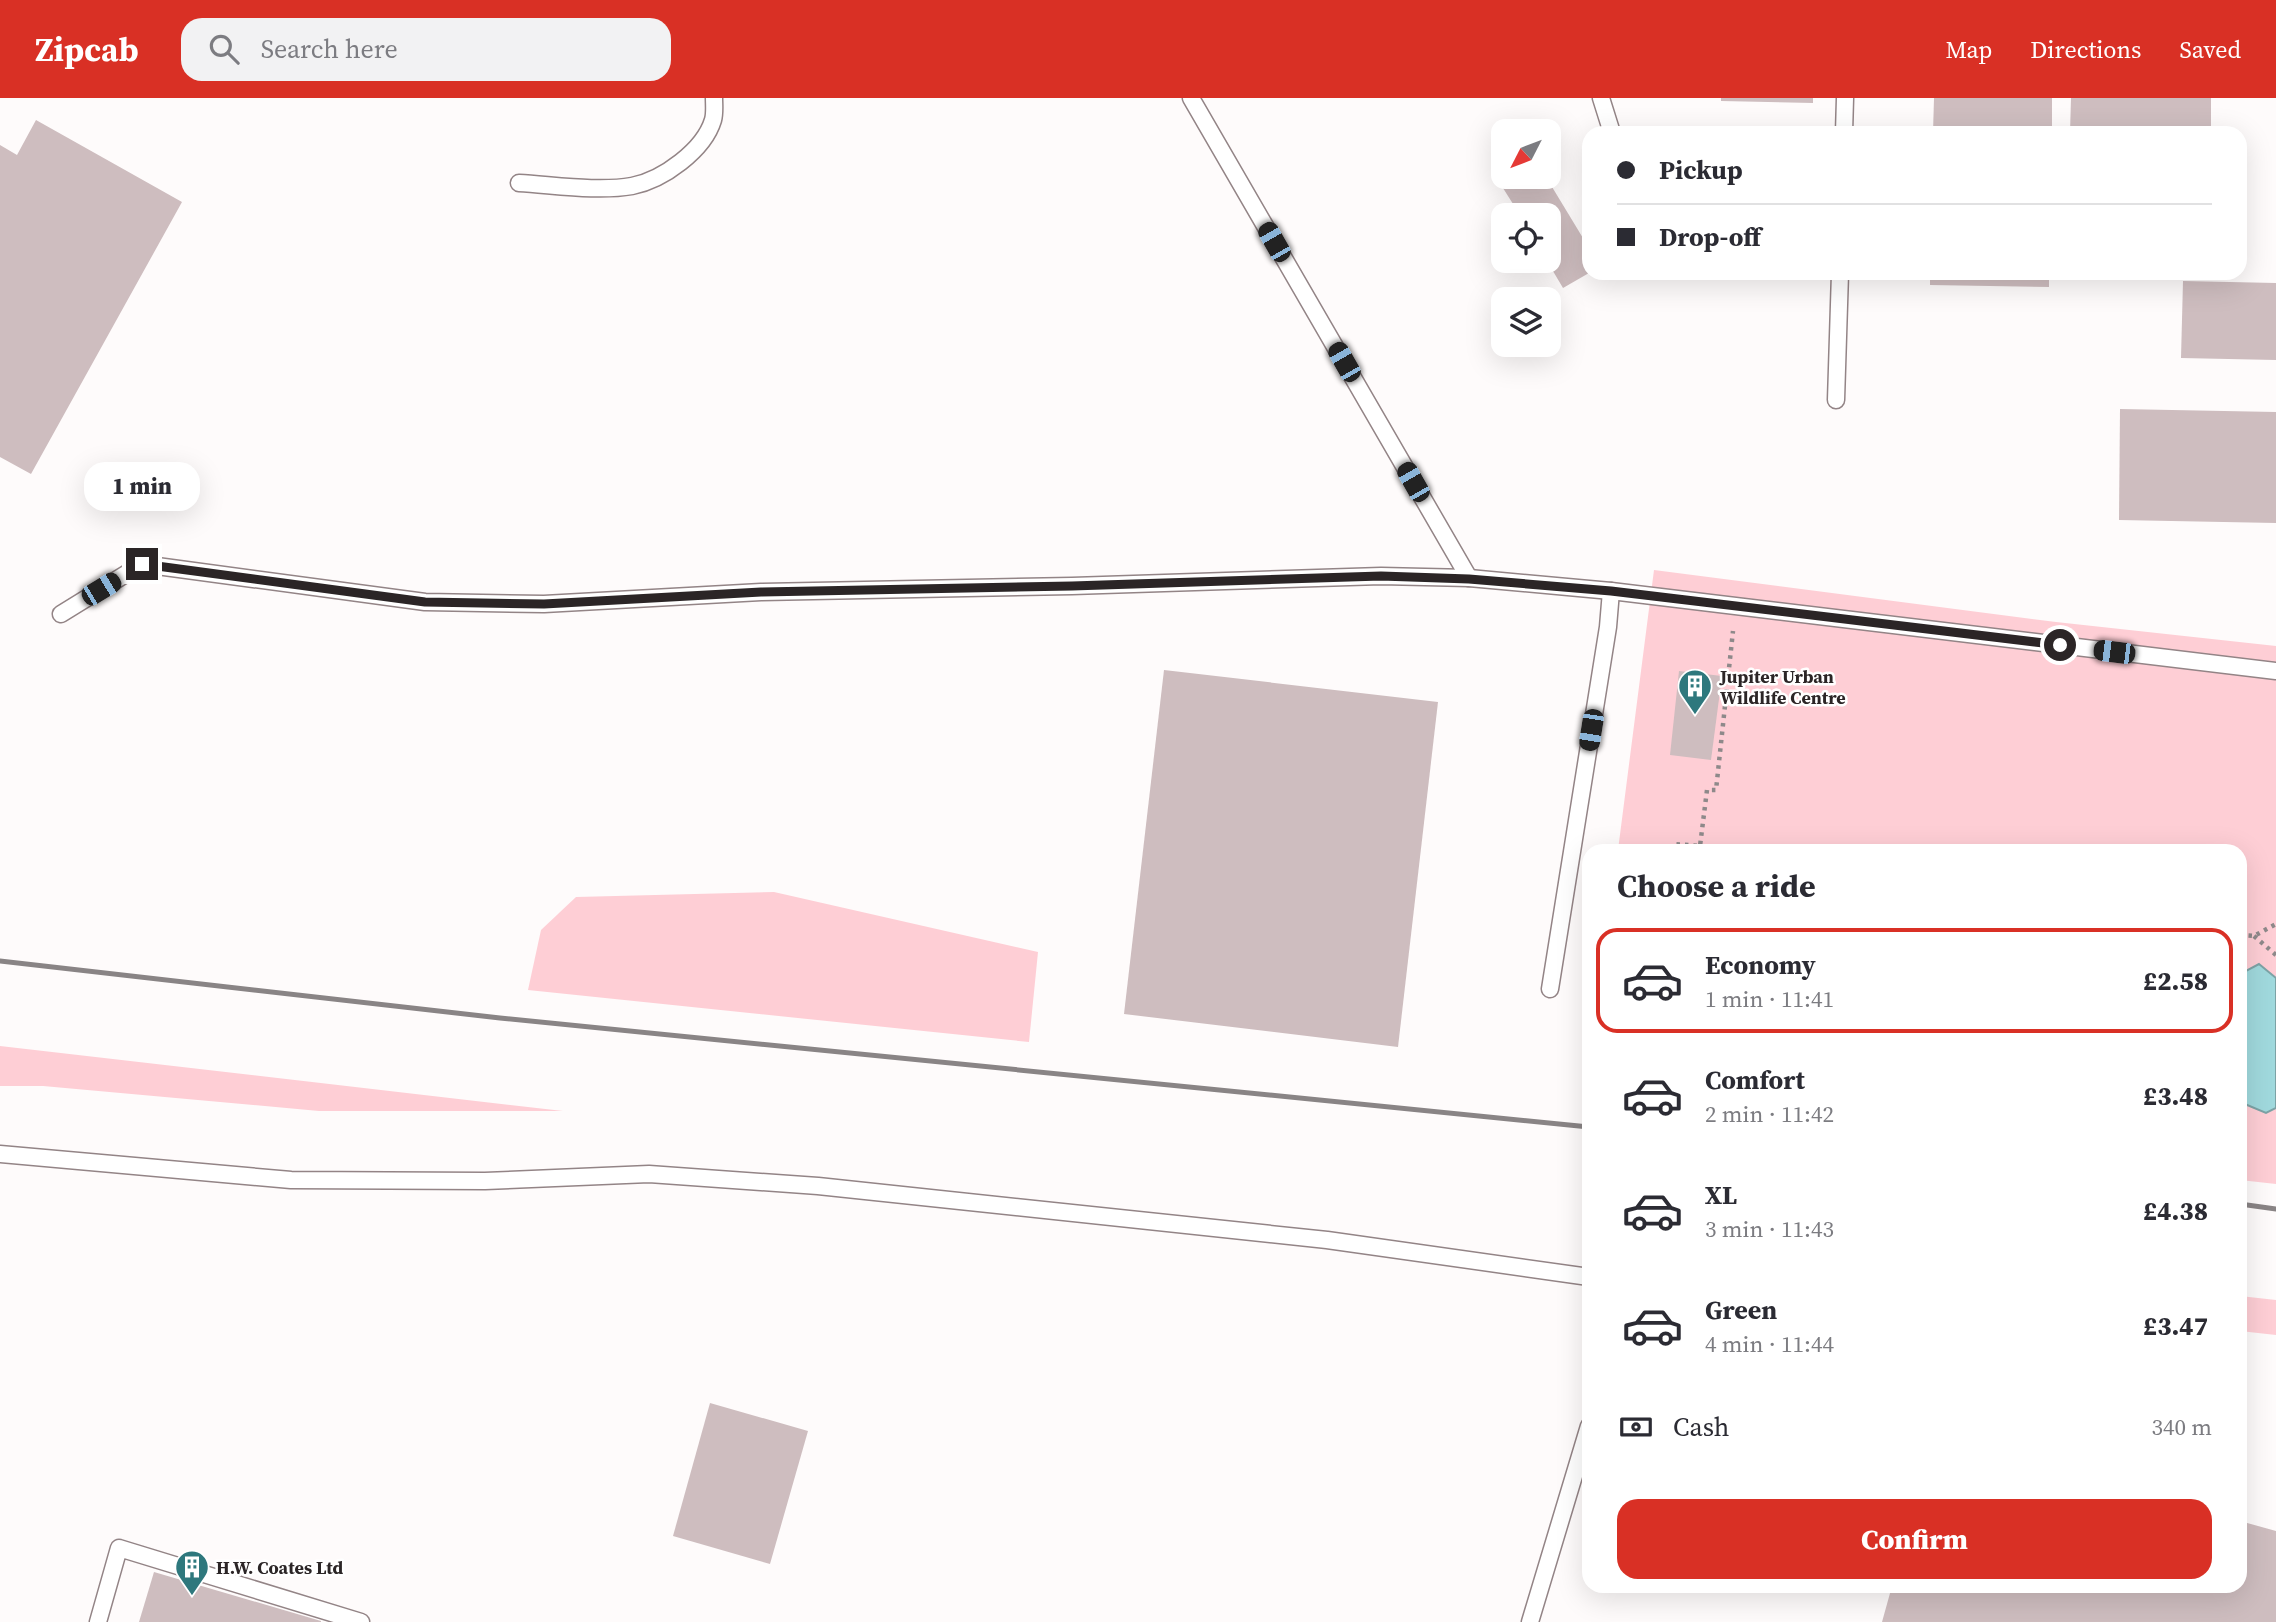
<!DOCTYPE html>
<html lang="en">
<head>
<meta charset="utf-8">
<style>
  :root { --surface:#fff; --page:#f2f2f3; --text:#2b2b33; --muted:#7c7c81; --line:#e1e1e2; --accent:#d93025 }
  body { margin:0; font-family:"Source Serif 4",serif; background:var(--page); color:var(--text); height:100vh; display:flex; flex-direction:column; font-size:26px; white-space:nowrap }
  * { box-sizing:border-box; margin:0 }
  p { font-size:23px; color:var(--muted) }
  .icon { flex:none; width:38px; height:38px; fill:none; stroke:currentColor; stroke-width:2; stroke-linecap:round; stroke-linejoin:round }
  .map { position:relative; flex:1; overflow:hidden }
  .drawer { position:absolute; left:1582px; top:746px; width:665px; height:749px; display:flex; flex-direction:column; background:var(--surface); border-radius:21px; box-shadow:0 7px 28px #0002 }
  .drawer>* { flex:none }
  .banner { position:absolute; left:1582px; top:28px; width:665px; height:154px; border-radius:21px; box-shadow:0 7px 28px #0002; display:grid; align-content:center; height:154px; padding:0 35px; background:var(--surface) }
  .needle { width:46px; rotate:228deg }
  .controls { position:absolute; left:1491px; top:21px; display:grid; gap:14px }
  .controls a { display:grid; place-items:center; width:70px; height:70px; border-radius:14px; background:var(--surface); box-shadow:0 7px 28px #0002; font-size:35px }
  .end { position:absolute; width:32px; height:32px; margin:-16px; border:9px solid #2b2526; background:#fff; box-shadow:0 0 0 4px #fff }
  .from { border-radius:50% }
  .bubble { position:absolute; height:49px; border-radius:21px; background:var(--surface); box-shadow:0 7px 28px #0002; font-size:23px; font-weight:800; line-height:49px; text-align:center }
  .car { position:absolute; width:21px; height:42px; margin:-21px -10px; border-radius:9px; box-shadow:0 0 5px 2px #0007; background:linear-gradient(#222 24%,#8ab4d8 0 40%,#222 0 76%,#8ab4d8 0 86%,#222 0) }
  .banner b { display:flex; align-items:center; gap:24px; height:66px; font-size:26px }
  .banner b+b { border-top:2px solid var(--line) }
  .banner i { width:18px; height:18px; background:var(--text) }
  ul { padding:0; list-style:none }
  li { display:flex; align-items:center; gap:21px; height:105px; margin:0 14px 10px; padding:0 21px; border:4px solid transparent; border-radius:21px }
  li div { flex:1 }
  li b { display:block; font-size:26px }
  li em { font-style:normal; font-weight:800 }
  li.current { border-color:var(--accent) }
  li>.icon { width:63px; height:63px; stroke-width:1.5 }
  h2 { padding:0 35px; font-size:32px; line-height:84px }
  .pay { display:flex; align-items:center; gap:18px; height:77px; padding:0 35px; font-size:26px }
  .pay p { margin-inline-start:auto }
  .action { display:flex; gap:14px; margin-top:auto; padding:14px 35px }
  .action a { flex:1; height:80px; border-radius:21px; background:var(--accent); color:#fff; font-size:28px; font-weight:800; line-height:80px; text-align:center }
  header { display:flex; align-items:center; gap:42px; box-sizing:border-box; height:98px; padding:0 35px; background:var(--accent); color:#fff }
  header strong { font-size:33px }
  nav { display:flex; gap:38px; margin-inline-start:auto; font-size:24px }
  .search { width:490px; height:63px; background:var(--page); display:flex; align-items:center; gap:18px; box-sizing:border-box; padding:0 24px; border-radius:21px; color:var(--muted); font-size:26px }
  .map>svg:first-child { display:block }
  .green { fill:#feced5 }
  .water { fill:#a0d9dd; stroke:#7da3a6; stroke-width:2 }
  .building { fill:#cebdbf }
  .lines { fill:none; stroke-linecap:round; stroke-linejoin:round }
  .lane-casing { stroke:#938486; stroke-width:19 }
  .path { stroke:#8e898a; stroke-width:4.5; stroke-dasharray:3.5 5; stroke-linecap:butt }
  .lane { stroke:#fff; stroke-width:16 }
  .rail { stroke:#898485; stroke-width:5 }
  .route { stroke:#2b2526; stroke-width:9 }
  .labels { text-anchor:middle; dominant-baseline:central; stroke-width:5; stroke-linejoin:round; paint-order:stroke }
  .poi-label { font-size:18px; font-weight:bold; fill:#2b2526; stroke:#fff; text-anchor:start }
</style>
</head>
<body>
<header>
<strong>Zipcab</strong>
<div class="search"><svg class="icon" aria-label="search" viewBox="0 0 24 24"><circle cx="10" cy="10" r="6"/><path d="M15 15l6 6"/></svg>Search here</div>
<nav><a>Map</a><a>Directions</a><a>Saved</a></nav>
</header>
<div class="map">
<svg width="2276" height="1524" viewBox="0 0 2276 1524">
  <rect width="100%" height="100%" fill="#fefbfb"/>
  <g class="green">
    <path d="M1654 472 2056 524 2276 548V1086L2240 1082V752H1618Z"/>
    <path d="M774 794 1038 854 1029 944 528 892 541 832 576 799Z"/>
    <path d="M0 948 563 1013H319L43 988H0Z"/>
    <path d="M2240 1198 2276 1202V1237L2240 1233Z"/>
  </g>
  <path class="water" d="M2259 866 2276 880V1010L2266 1015 2240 1004V876Z"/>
  <g class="building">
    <path d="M1721 0H1813V5L1721 3Z"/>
    <path d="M1934 0H2052V35H1933Z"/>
    <path d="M2071 0H2211V35H2070Z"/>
    <path d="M36 22 182 104 31 376 0 359V47L17 57Z"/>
    <path d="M1503 75V79H1546L1589 150V175L1563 190 1547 163H1549V117H1520L1496 79Z"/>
    <path d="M1930 175H2049V189L1930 187Z"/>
    <path d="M2183 183 2276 185V262L2181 260Z"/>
    <path d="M2120 311 2276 314V425L2119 422Z"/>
    <path d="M1164 572 1438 604 1398 949 1124 916Z"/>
    <path d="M1679 573 1722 578 1711 662 1670 657Z"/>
    <path d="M710 1305 808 1333 770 1466 673 1438Z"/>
    <path d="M2240 1423 2276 1433V1524H1882L1892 1488H2240Z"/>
    <path d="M154 1474 321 1523V1524H139Z"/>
  </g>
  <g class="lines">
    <g class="lane-casing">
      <g id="lane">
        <path d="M1191 0 1469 480"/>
        <path d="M1601 0 1612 35"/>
        <path d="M1844 35 1845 0"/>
        <path d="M519 85C554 87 598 94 632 88 663 82 704 52 713 22 715 15 714 7 714 0"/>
        <path d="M1836 302 1840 175"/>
        <path d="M61 516 142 466 425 504 544 506 761 494 1072 488 1381 478 1469 480 1611 493 2276 573"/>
        <path d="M1550 891 1608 529 1611 493"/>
        <path d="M0 1056 291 1082 485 1083 649 1076 818 1088 1327 1142 1589 1179"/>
        <path d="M98 1524 119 1450 361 1524"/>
        <path d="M1530 1524 1589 1328"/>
      </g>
    </g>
    <g class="path">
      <path d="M1673 752 1674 746 1700 748 1707 692H1716L1733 533"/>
      <path d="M2240 837 2254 838 2276 826"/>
      <path d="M2254 838 2276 857"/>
    </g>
    <use href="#lane" class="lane"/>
    <g class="rail">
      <path d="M0 863 500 920 1589 1029"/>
      <path d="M2240 1106 2276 1111"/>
    </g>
  </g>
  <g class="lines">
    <path class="route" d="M142 466 425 504 544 506 761 494 1072 488 1381 478 1469 481 1611 493 2060 547"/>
  </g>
  <defs>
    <g id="building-pin" transform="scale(1.75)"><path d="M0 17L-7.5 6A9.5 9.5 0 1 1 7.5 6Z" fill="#2e787d" stroke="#fff"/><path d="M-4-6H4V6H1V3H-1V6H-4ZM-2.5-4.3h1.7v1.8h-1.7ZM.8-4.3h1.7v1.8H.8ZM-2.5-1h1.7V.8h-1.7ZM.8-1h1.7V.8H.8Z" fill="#fff"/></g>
  </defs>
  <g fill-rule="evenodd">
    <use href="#building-pin" x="1695" y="588"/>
    <use href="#building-pin" x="192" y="1469"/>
  </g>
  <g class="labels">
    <g class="poi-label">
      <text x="1720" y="578">Jupiter Urban<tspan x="1720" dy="21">Wildlife Centre</tspan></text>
      <text x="216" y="1469">H.W. Coates Ltd</text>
    </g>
  </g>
</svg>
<div class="controls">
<a><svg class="needle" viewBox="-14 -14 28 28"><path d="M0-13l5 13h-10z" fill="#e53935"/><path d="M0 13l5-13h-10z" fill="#7c7c81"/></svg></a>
<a><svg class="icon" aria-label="locate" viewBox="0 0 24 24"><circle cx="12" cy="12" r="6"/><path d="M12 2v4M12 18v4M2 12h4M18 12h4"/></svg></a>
<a><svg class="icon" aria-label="layers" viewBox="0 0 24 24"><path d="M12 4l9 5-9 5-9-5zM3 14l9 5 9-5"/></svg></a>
</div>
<i class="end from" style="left:2060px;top:547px"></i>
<i class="end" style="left:142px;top:466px"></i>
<div class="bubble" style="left:84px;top:364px;width:116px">1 min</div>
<i class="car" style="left:1274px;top:144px;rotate:330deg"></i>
<i class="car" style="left:1344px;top:264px;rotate:330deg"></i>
<i class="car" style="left:1413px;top:384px;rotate:330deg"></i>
<i class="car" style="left:101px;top:491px;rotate:59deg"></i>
<i class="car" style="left:2114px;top:554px;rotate:277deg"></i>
<i class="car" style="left:1591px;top:632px;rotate:189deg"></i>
<div class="banner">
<b><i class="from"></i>Pickup</b>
<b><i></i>Drop-off</b>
</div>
<section class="drawer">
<h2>Choose a ride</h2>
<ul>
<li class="current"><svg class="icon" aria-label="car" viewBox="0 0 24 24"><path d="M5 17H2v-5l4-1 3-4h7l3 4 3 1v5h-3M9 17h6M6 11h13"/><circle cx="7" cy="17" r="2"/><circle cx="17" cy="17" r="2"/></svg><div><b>Economy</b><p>1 min · 11:41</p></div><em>£2.58</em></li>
<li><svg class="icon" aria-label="car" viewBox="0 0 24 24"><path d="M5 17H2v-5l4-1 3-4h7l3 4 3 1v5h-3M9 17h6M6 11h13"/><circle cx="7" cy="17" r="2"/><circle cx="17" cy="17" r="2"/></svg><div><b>Comfort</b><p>2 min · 11:42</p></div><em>£3.48</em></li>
<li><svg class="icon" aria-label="car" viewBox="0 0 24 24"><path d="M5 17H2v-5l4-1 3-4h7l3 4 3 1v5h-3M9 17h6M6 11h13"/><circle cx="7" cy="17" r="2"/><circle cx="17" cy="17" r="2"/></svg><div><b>XL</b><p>3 min · 11:43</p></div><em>£4.38</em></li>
<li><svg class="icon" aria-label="car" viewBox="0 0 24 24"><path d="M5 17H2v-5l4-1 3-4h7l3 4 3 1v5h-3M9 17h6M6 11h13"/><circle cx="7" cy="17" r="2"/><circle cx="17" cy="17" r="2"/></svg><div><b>Green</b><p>4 min · 11:44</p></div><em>£3.47</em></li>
</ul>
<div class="pay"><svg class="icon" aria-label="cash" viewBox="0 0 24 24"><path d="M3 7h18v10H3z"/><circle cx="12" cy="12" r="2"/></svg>Cash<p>340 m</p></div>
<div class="action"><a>Confirm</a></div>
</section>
</div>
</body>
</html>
